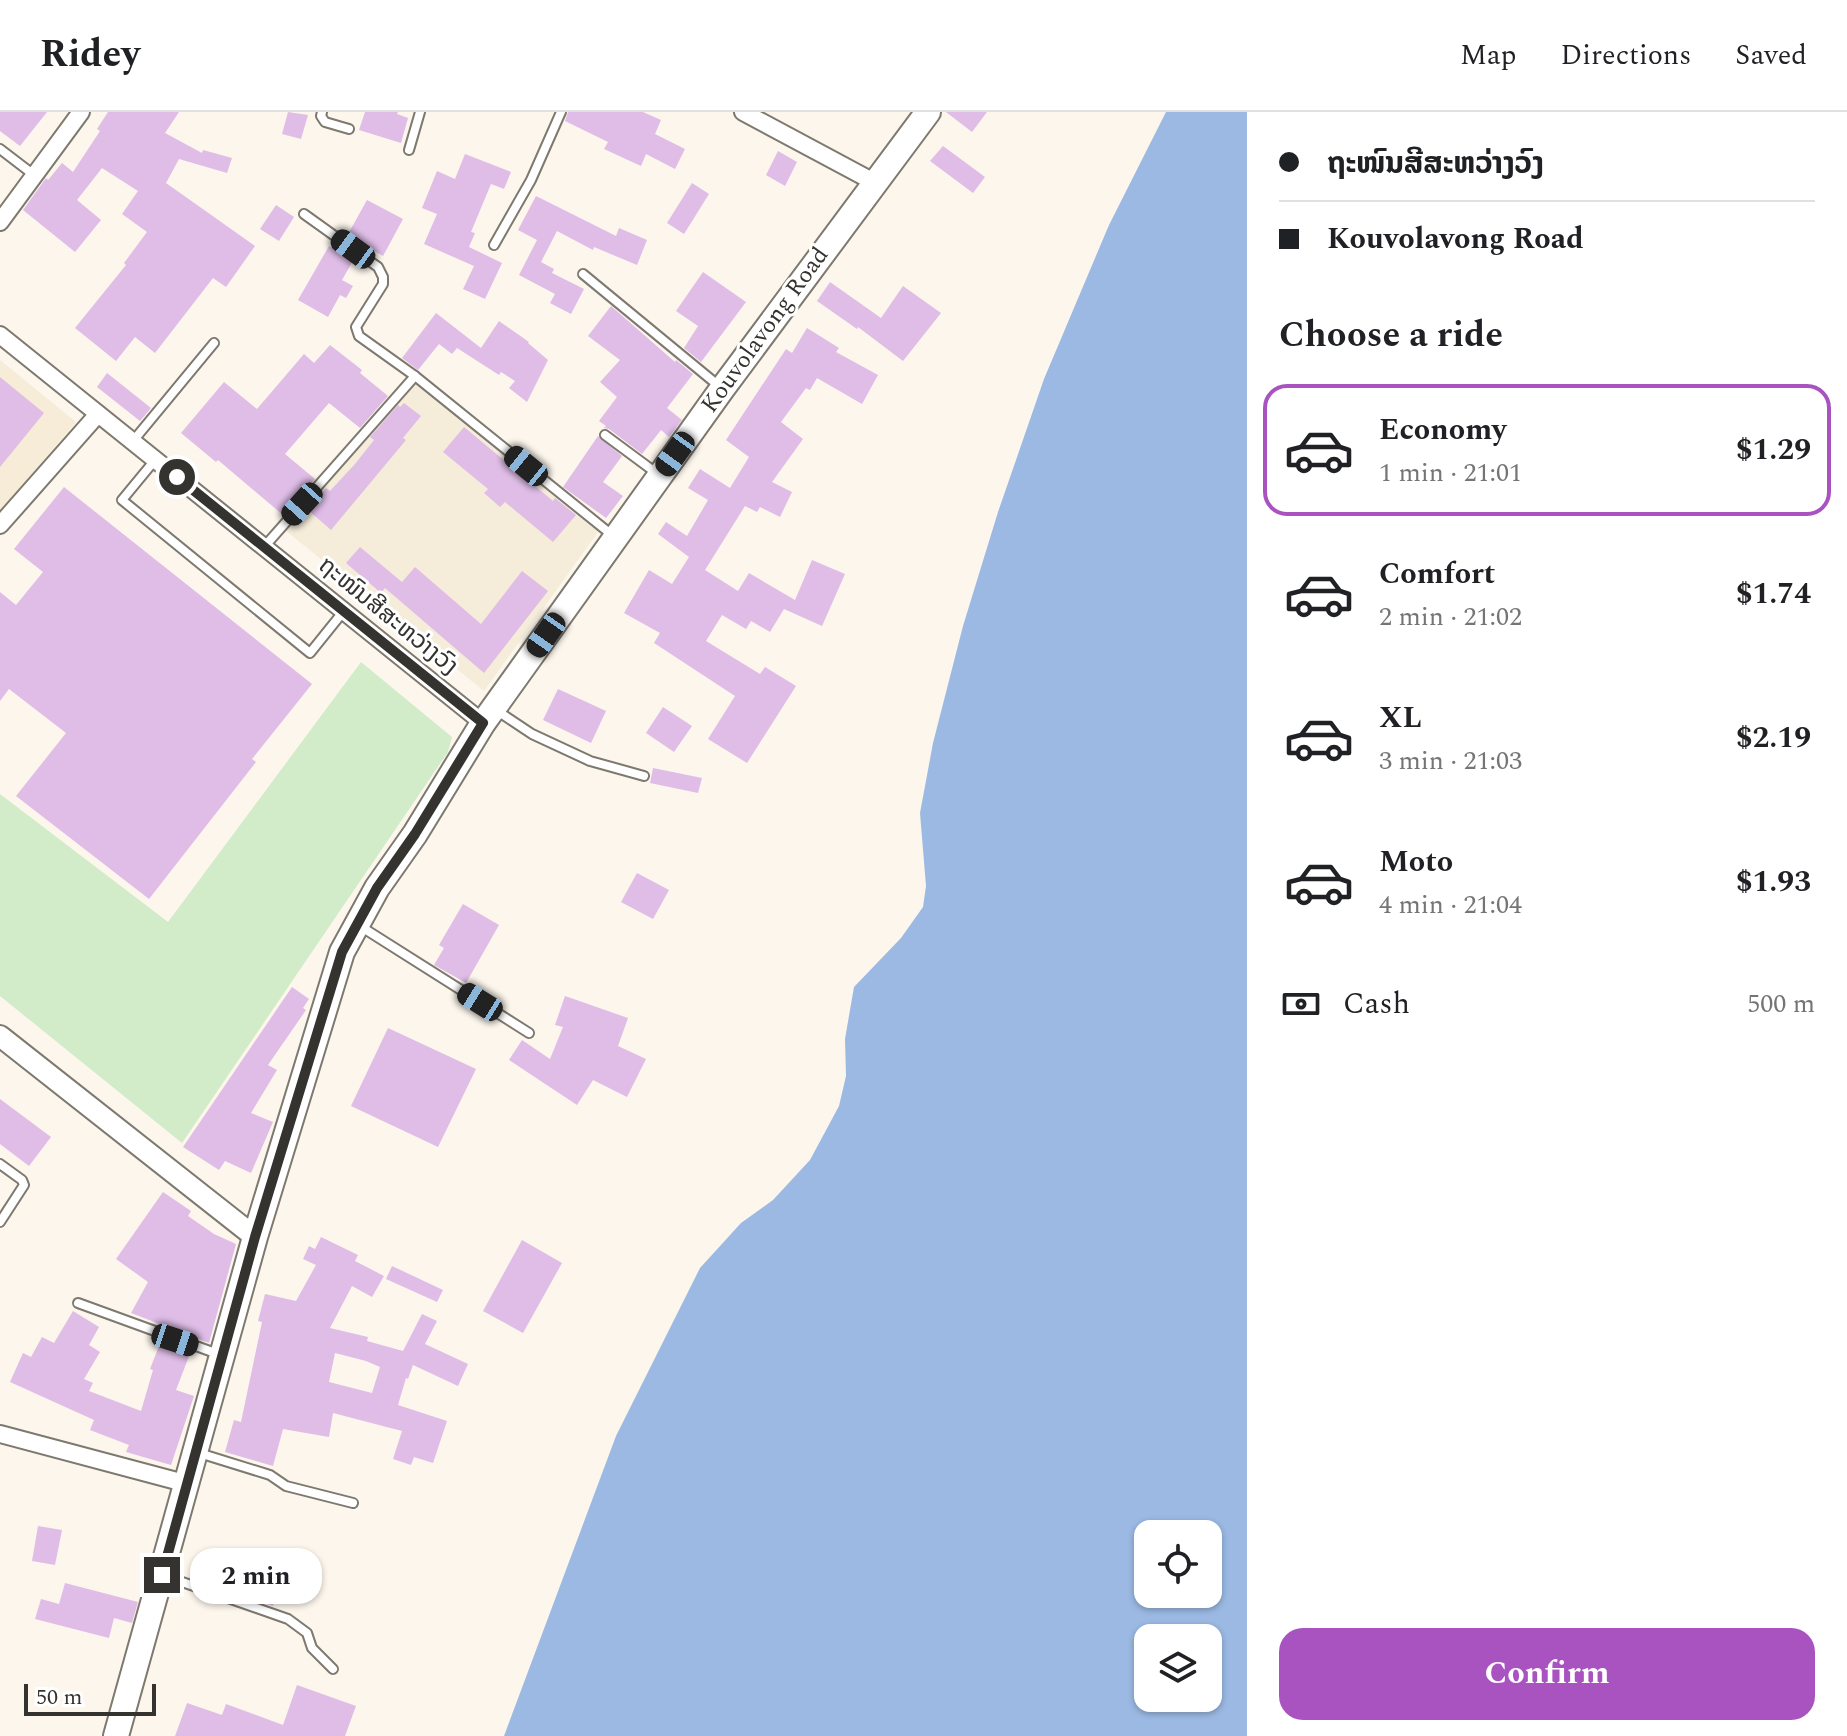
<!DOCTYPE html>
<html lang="en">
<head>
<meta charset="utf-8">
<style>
  :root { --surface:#fff; --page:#f6f6f6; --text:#202124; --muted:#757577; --line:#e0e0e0; --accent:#a953c1 }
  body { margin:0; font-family:Spectral,"Noto Sans Lao",serif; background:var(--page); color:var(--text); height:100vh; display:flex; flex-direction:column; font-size:30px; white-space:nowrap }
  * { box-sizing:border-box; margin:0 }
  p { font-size:26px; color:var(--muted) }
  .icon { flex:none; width:44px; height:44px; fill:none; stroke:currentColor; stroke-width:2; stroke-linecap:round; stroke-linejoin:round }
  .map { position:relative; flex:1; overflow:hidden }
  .side { display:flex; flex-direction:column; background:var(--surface); width:600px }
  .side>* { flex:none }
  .top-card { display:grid; align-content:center; height:176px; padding:0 32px; background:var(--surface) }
  .buttons { position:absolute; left:1134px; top:1408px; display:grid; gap:16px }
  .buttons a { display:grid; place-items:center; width:88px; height:88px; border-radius:16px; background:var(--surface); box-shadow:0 2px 6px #0004; font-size:40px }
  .scale { position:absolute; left:24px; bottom:20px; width:132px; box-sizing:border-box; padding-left:8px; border:4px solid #35332f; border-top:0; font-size:22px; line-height:28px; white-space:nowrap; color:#35332f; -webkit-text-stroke:6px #fff; paint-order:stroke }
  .end { position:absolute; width:36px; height:36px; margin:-18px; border:10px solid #35332f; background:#fff; box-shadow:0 0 0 4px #fff }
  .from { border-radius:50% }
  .bubble { position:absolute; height:56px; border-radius:24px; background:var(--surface); box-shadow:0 2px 6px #0004; font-size:26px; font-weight:700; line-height:56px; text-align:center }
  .car { position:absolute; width:24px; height:48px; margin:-24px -12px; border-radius:10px; box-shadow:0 0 6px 2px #0007; background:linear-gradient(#222 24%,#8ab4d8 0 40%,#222 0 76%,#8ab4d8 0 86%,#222 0) }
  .top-card b { display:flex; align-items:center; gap:28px; height:76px; font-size:30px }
  .top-card b+b { border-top:2px solid var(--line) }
  .top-card i { width:20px; height:20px; background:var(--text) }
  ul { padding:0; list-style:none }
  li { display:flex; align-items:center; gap:24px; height:132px; margin:0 16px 12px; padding:0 16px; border:4px solid transparent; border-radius:24px }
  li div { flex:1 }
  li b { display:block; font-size:30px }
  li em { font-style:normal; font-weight:700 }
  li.on { border-color:var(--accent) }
  li>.icon { width:72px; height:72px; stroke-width:1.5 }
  h2 { padding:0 32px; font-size:36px; line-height:96px }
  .pay { display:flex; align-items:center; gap:20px; height:88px; padding:0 32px; font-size:30px }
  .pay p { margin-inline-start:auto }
  .cta { display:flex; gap:16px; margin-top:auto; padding:16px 32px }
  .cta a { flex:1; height:92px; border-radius:24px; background:var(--accent); color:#fff; font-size:32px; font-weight:700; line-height:92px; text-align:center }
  header { display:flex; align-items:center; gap:48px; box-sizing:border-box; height:112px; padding:0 40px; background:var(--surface); border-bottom:2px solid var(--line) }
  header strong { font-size:38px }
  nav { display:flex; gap:44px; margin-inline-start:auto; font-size:28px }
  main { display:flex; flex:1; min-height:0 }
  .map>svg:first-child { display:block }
  .commercial { fill:#f6ecd7 }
  .built { fill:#f5ecda }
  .green { fill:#d2ecc9 }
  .water { fill:#9bb9e3; fill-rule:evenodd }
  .building { fill:#dfbde7; fill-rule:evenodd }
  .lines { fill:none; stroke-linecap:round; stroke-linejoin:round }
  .service-casing { stroke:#7e796f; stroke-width:12 }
  .minor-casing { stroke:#7e796f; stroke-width:20 }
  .tertiary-casing { stroke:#7e796f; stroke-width:24 }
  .primary-casing { stroke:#7e796f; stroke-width:28 }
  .service { stroke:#fff; stroke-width:8 }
  .minor { stroke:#fff; stroke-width:16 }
  .tertiary { stroke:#fff; stroke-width:20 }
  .primary { stroke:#fff; stroke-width:24 }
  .route { stroke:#35332f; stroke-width:10 }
  .labels { text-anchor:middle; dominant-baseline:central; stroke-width:6; stroke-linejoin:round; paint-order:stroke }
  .street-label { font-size:24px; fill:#35332f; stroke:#fff }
</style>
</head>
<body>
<header>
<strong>Ridey</strong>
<nav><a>Map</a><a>Directions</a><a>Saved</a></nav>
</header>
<main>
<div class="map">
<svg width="1247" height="1624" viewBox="0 0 1247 1624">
  <rect width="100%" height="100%" fill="#fcf6ec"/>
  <path class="commercial" d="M0 248 76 310 0 399Z"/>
  <path class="built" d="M416 273 598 420 484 579 285 418 412 274Z"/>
  <path class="green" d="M361 550 452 625 448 640 182 1031 0 884V682L168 810Z"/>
  <path class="water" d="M1166 0H1247V1624H504L616 1324 700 1156 741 1111 773 1088 810 1048 839 994 846 964 845 927 854 875 901 826 923 795 926 774 920 701 933 631 963 514 998 400 1044 267 1109 113ZM1148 1422H1208V1482H1148ZM1148 1526H1208V1586H1148Z"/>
  <g class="building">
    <path d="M0 0H47L20 34 0 19Z"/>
    <path d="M108 0H179L165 21 202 41 203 38 232 46 227 61 179 47 166 71 255 134 226 175 213 166 155 241 135 225 116 249 75 216 126 153 124 151 147 120 122 102 138 79 102 56 77 88 101 108 75 140 23 98 46 66 48 68 62 51 73 60 100 19 97 17Z"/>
    <path d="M288 0 308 3 301 27 282 22Z"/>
    <path d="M365 0H398L397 2 408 6 401 31 359 18Z"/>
    <path d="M568 0H643L661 8 655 22 685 37 675 57 646 42 641 54 604 37 608 30 565 9Z"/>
    <path d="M946 0H987L972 20Z"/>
    <path d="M943 34 985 65 973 81 930 49Z"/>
    <path d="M778 39 797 50 785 74 766 63Z"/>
    <path d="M465 42 511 60 504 77 491 72 471 120 475 121 469 135 502 151 485 187 463 177 474 154 424 132 437 102 422 96 437 59 455 67Z"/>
    <path d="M692 71 709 82 684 122 667 111Z"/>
    <path d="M536 84 616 124 619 116 647 128 637 153 594 135 593 138 557 119 541 150 554 157 552 161 584 177 571 202 550 191 555 182 519 163 537 128 518 118Z"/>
    <path d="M367 88 403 107 383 144 362 132 361 134 347 124Z"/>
    <path d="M276 93 294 105 279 129 260 117Z"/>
    <path d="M329 134 339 139 340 137 354 147 342 168 353 174 346 186 340 183 328 205 298 188Z"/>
    <path d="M703 160 746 190 701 250 684 236 698 214 676 199Z"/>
    <path d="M830 170 881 206 903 174 941 201 903 249 858 215 857 217 817 189Z"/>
    <path d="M611 194 675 250 676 248 693 262 667 296 682 308 669 325 661 318 642 342 609 317 604 316 606 314 599 309 617 285 600 270 620 248 588 224Z"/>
    <path d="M436 201 481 236 499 209 529 230 528 231 548 248 527 290 509 276 515 269 501 260 499 263 457 236 452 242 439 232 418 258 402 246Z"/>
    <path d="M807 216 839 236 836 240 878 263 862 292 817 266 810 278 806 276 781 310 803 327 772 370 792 380 780 405 760 395 757 400 745 394 705 458 738 479 749 461 795 488 812 448 845 462 822 514 784 497 770 520 751 509 746 517 722 503 706 529 760 562 765 555 796 574 747 651 708 627 735 584 654 531 660 521 624 501 649 458 672 472 689 445 658 422 666 410 687 424 708 388 688 376 700 357 730 376 749 345 726 328 786 237 792 241Z"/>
    <path d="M330 233 362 258 360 261 388 284 360 316 329 291 285 342 315 367 283 403 218 348 216 350 181 321 224 270 257 297 304 242 314 251Z"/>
    <path d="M107 261 151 296 140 309 97 275Z"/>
    <path d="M0 265 44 301 0 355Z"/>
    <path d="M404 291 421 304 403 326 406 328 331 418 307 397 326 376 330 379 355 352 374 328 370 325 398 293 400 295Z"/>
    <path d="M464 315 553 389 555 386 576 403 553 430 505 390 500 395 484 381 488 377 443 340Z"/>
    <path d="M598 324 622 344 603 370 623 384 606 406 563 375Z"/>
    <path d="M64 375 312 572 252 647 256 650 149 787 16 684 66 621 9 577 0 589V480L16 493 43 460 14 437Z"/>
    <path d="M360 435 402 470 415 455 481 512 522 459 548 479 484 561 385 476 381 481 346 451Z"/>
    <path d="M558 577 606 599 591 631 543 608Z"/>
    <path d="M663 595 692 614 674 640 646 621Z"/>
    <path d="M653 656 702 666 698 681 650 671Z"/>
    <path d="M637 761 669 778 653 807 621 790Z"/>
    <path d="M463 792 499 813 466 871 434 853 444 836 439 833Z"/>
    <path d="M292 875 309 887 303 896 306 898 268 953 277 958 251 1001 273 1010 251 1061 225 1049 219 1058 183 1035Z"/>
    <path d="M565 884 628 906 618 934 646 947 627 985 593 968 577 993 509 948 522 928 550 947 563 915 555 913Z"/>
    <path d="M388 916 476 957 438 1035 351 994Z"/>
    <path d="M0 987 51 1025 29 1054 0 1032Z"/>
    <path d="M163 1080 191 1099 188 1104 214 1122 236 1132 209 1231 131 1201 148 1170 116 1147Z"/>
    <path d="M321 1125 358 1143 355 1149 384 1164 372 1185 352 1174 330 1216 368 1225 367 1229 403 1239 422 1202 437 1209 425 1232 468 1252 458 1274 413 1253 408 1267 406 1266 398 1293 447 1309 433 1351 414 1345 411 1353 393 1347 402 1319 333 1301 329 1325 283 1317 273 1354 225 1340 234 1308 241 1310 262 1210 258 1209 265 1182 296 1189 316 1153 303 1147 309 1134 315 1137ZM335 1241 366 1249 380 1255 372 1281 329 1270Z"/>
    <path d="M522 1128 562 1151 523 1221 483 1199Z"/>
    <path d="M392 1154 443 1178 437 1190 386 1167Z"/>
    <path d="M73 1199 99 1215 89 1233 100 1240 84 1267 93 1271 89 1279 141 1299 153 1258 150 1257 161 1229 191 1239 176 1278 194 1284 171 1353 126 1340 129 1333 90 1318 94 1308 10 1270 23 1241 31 1245 42 1225 54 1231Z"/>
    <path d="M38 1414 62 1418 55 1453 32 1449Z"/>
    <path d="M205 1453 258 1469 260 1464 281 1471 273 1494 200 1469Z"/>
    <path d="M65 1471 138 1490 132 1511 114 1506 109 1526 35 1507 41 1487 59 1492Z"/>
    <path d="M297 1573 356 1594 345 1624H175L187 1591 222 1603 226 1592 283 1613Z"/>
  </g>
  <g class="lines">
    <g class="service-casing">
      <g id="service">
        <path d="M322 0 321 4 325 10 349 17"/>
        <path d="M0 37 34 63"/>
        <path d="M409 38 420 0"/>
        <path d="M304 102 378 155 383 165V172L356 215 359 224 415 264 612 423"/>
        <path d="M494 133 531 68 561 0"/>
        <path d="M583 162 719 274"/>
        <path d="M605 323 659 363"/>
        <path d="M133 329 214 231"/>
        <path d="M155 348 122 388 310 541 343 500"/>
        <path d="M264 435 415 264"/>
        <path d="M496 598 532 622 590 649 644 664"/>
        <path d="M360 814 529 921"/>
        <path d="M0 1052 22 1068 24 1073 0 1110"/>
        <path d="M78 1191 218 1242"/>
        <path d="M199 1341 270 1363 286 1374 353 1391"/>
        <path d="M165 1464 288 1507 307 1521 312 1536 333 1557"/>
      </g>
    </g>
    <g class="minor-casing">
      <g id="minor">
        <path d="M743 0 874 70"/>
        <path d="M0 110 81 0"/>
        <path d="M0 223 483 611"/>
        <path d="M0 413 98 302"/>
        <path d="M0 1322 188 1372"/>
      </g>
    </g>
    <g class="tertiary-casing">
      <path id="tertiary" d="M0 924 255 1125"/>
    </g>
    <g class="primary-casing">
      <path id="primary" d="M116 1624 255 1125 342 840 377 776 415 722 483 611 722 277 928 0"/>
    </g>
    <use href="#service" class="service"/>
    <use href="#minor" class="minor"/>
    <use href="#tertiary" class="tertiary"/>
    <use href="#primary" class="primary"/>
  </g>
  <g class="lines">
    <path class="route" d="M162 1463 255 1125 342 840 377 776 415 722 483 611 177 365"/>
  </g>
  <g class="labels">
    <g class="street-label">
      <text transform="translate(765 218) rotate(-54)">Kouvolavong Road</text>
      <text transform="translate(388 504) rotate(39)">ຖະໜົນສີສະຫວ່າງວົງ</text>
    </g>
  </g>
</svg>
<div class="buttons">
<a><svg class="icon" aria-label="locate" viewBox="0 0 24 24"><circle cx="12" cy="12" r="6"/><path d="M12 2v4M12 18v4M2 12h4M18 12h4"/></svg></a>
<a><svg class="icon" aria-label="layers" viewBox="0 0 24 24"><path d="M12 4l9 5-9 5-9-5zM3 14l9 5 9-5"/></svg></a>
</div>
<div class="scale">50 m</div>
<i class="end from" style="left:177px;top:365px"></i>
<i class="end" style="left:162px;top:1463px"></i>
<div class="bubble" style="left:190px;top:1436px;width:132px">2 min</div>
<i class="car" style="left:353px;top:137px;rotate:306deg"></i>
<i class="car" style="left:675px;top:342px;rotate:216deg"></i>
<i class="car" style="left:526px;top:354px;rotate:309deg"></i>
<i class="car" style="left:302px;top:392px;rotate:222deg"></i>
<i class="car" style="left:546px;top:523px;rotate:215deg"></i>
<i class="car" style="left:480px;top:890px;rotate:302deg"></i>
<i class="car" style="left:175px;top:1228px;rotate:108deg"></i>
</div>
<section class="side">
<div class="top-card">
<b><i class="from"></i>ຖະໜົນສີສະຫວ່າງວົງ</b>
<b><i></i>Kouvolavong Road</b>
</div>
<h2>Choose a ride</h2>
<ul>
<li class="on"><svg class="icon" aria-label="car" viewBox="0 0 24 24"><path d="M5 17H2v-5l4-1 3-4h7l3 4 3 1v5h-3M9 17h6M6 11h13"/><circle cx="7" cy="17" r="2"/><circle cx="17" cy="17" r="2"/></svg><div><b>Economy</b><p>1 min · 21:01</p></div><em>$1.29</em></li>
<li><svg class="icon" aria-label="car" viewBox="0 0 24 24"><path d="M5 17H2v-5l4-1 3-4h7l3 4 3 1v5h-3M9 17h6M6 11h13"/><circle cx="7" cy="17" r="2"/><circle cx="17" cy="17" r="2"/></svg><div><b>Comfort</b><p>2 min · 21:02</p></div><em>$1.74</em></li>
<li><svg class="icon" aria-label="car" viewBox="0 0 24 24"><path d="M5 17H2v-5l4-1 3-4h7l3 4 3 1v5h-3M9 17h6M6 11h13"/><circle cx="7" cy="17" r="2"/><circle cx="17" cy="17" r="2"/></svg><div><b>XL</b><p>3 min · 21:03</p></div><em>$2.19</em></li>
<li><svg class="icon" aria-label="car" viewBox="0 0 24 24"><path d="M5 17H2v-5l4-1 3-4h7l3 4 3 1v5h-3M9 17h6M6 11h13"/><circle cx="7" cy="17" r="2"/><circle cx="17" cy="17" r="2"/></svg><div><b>Moto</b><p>4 min · 21:04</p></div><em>$1.93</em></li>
</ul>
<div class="pay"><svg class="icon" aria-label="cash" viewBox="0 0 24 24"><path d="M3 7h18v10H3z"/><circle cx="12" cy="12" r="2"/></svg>Cash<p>500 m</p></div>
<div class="cta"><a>Confirm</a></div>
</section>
</main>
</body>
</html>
